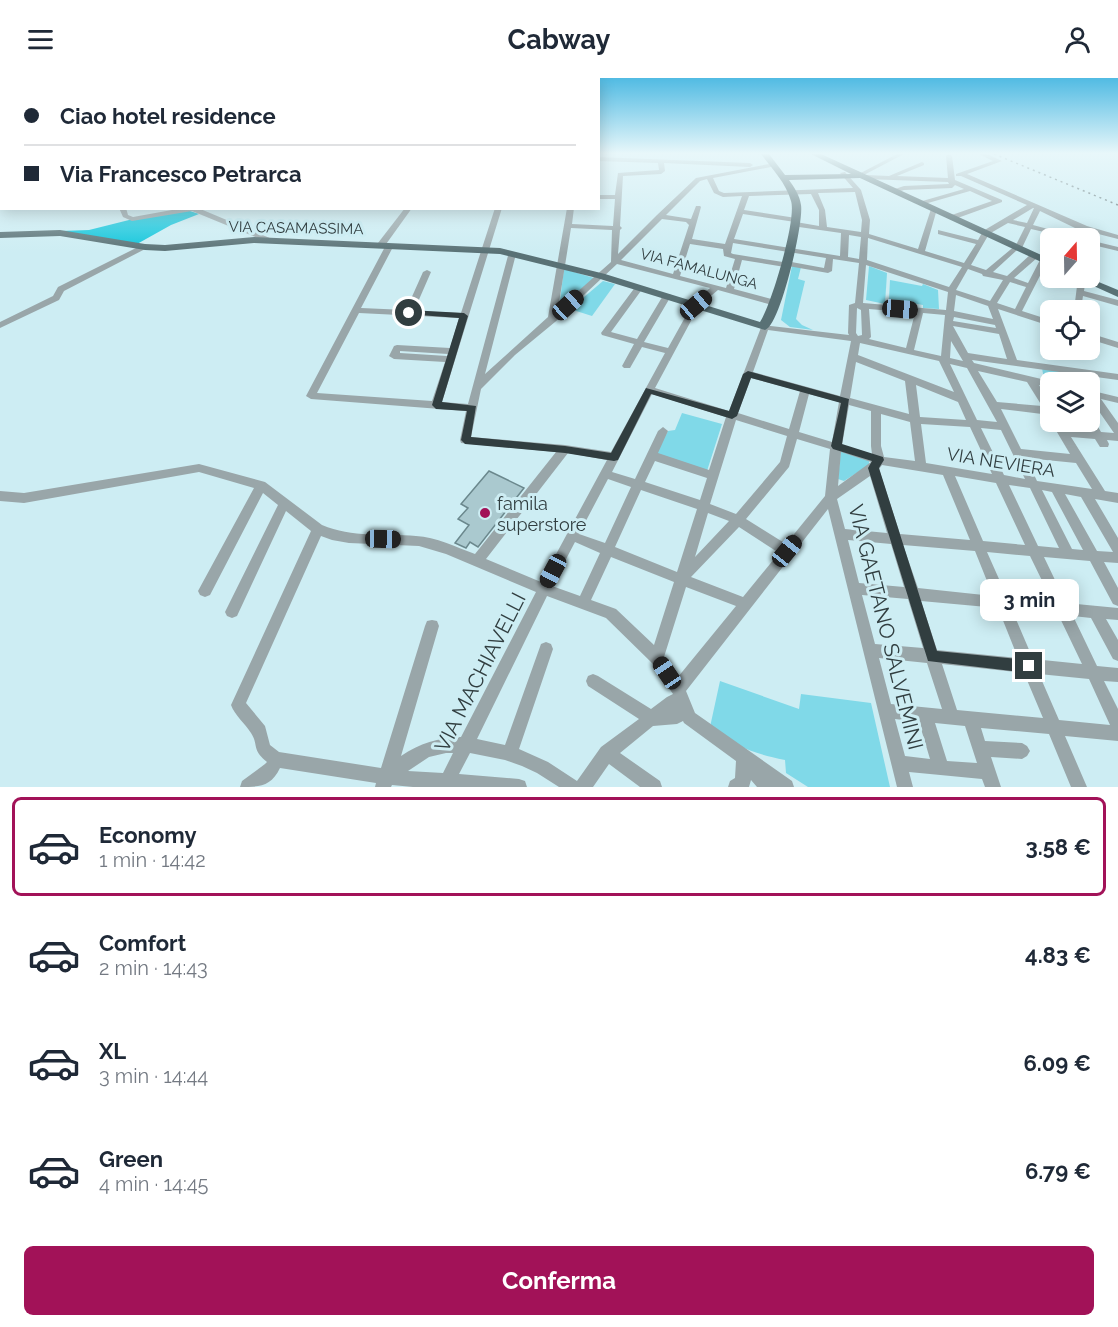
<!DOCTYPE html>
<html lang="it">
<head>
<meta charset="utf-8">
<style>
  :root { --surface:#fff; --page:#f6f6f7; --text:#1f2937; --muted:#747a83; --line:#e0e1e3; --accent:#a21258 }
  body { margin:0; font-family:Raleway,sans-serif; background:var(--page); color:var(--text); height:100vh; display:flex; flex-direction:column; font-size:22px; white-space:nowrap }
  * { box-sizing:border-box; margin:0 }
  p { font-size:20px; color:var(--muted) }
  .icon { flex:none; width:33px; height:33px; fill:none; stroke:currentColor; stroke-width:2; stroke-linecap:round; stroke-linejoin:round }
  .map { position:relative; height:709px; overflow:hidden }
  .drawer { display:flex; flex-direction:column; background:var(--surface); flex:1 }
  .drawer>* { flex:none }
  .guide { position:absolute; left:0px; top:0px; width:600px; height:132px; box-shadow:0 3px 15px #0003; display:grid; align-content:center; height:132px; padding:0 24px; background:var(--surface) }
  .needle { width:39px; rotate:20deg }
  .buttons { position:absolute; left:1040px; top:150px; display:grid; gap:12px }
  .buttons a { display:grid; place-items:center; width:60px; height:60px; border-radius:9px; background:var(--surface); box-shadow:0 3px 15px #0003; font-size:30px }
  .end { position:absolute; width:27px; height:27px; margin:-14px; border:8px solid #313e40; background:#fff; box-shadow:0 0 0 3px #fff }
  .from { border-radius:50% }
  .bubble { position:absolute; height:42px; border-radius:9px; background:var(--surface); box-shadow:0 3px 15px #0003; font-size:20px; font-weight:700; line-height:42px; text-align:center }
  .car { position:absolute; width:18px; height:36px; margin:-18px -9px; border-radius:8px; box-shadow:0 0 4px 2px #0007; background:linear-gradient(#222 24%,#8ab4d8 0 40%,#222 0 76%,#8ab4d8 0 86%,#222 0) }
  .guide b { display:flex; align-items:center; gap:21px; height:57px; font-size:22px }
  .guide b+b { border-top:2px solid var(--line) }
  .guide i { width:15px; height:15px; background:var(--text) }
  ul { padding:10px 0 0; list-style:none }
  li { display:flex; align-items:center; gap:18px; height:99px; margin:0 12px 9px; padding:0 12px; border:3px solid transparent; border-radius:9px }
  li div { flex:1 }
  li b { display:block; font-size:22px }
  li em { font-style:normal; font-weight:700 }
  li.on { border-color:var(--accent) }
  li>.icon { width:54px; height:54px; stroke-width:1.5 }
  .button { display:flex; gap:12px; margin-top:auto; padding:12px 24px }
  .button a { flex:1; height:69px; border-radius:9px; background:var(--accent); color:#fff; font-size:24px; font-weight:700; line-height:69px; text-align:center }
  header { display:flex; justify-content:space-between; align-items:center; height:78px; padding:0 24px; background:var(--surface); font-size:27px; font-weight:700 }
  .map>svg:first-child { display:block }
  .green { fill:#80d9e8 }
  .water { fill:#10c5db }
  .building { fill:#aac9cf; stroke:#6b888d; stroke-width:1.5 }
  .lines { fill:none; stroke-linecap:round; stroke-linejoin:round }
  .minor { fill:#99a6a9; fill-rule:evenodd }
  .major { fill:#597175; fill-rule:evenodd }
  .rail { stroke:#516265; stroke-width:1.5; stroke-dasharray:2 4; stroke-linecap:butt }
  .route { fill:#313e40 }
  .poi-dot { fill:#a21258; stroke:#cdedf3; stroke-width:2 }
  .labels { text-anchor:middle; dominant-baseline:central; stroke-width:6; stroke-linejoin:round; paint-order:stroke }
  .far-street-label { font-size:15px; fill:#313e40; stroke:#cdedf3 }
  .street-label { font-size:18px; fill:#313e40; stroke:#cdedf3 }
  .poi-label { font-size:18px; fill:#313e40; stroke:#cdedf3; text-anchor:start }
  .near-street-label { font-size:21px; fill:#313e40; stroke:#cdedf3 }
</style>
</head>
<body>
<header><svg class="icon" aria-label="menu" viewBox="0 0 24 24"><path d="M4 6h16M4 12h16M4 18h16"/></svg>Cabway<svg class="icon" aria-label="person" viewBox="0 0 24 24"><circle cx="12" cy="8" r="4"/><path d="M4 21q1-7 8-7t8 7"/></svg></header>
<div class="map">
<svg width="1118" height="709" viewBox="0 0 1118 709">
  <rect width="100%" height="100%" fill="#cdedf3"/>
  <g class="green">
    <path d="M792 188 801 189 798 201 805 203 796 241 802 247 813 252 790 249 781 242Z"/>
    <path d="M869 188 887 195 885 226 866 222Z"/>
    <path d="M564 191 594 200 559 230Z"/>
    <path d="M890 202 922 208 923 206 938 212 939 231 923 230V227L889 221Z"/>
    <path d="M603 203 615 206 592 238 570 231Z"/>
    <path d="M1042 290 1090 298 1091 311H1089V304H1061L1044 301Z"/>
    <path d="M682 335 722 346 707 393 656 376 668 353 675 352Z"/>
    <path d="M841 372 869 380V387L844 403 838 401Z"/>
    <path d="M720 603 799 631 801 616 871 625 890 709H808L786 695 785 682C751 675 738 669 710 649Z"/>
  </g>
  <path class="water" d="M187 132 199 136 171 147 137 166 60 153 89 152 129 142Z"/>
  <path class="building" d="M489 393 524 410 478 469 470 464 466 470 455 465 469 447 458 441 468 430 461 426Z"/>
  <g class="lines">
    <g class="minor">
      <path d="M897 76H904L860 99 855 98Z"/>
      <path d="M949 76 952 78 955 102 1002 122V124L952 142 948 140 949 138 992 123 970 113 921 127 918 125 919 124 964 111 955 107 952 110 904 112 894 115 891 113 892 112 904 108 949 106 948 104 866 101 863 99 866 97 889 98 922 84 924 85V87L897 98 948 100 946 78Z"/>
      <path d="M979 76H987L1002 83 967 96 1087 148 1118 157V161L1075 150 1040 133 1033 147 1081 160H1070L1031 151 1021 172H1017L993 194 1007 198 1031 176H1037V180L1014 200 1028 205 1041 180H1047L1048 182 1022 233 1050 242V248L998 231 1017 282 1118 296V302L972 282 974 285 1054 304H1050V309L1039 307 1050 325V337L1001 331 1021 371 1070 376 1051 344H1061L1065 350 1090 353 1084 344H1089V339L1093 340 1101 354 1114 355 1089 319V312L1118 319V325L1101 321 1118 345V363L1107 362 1109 366 1108 369H1100L1095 361 1071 359 1105 413 1118 415V425L1095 421 1118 460V485L1104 484 1118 510V528L1113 526 1090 483 1044 479 1066 525 1118 530V542L1106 541 1118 562V583L1113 581 1091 540 1073 538 1097 588 1118 590V604L1104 603 1118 631V663L1065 658 1087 709H1071L1049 656 981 650 985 663 1022 665 1027 668 1030 673 1027 678 1022 681 991 679 1001 709H985L982 701 909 694 913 709H897L828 431 686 613 695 635 792 703 794 709H757L751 702 749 709H728L730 703 735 700 736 683 684 645 683 643 677 646 653 648 620 675 660 703 662 709H640L609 686 593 709H559L537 695 522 688 505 682 470 675 459 696 519 701 525 703 527 709H413L392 707 391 709H375L376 705 280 690C271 709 259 709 240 709L242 703 265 686 267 684C251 671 259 667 251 655 245 645 235 638 231 627L311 453 286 433 237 538 232 540 227 538 225 534 278 427 263 415 210 517 205 519 200 517 198 513 254 410 199 394 24 425 0 423V413L24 415 199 386 265 404 322 447C352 460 385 455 416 458 436 459 456 469 475 476L556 374 461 365 460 362 466 333 311 321 306 318 387 165 394 167 361 230 406 232 423 194 427 192 431 194 414 233 461 235 495 130H502L442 324 468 326 509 174 516 176 485 296 548 239 567 130H574L572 146 613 148 615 121H598V117H615L618 95 659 92 658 85 598 83V79L750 85 753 87 750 89 664 85 665 93 661 96 623 98 620 148 622 150 620 152 618 176 657 137 696 100 774 85 776 86V88L713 100 719 113 724 115 853 110 840 95 845 94 861 112 870 142 869 156 918 171 931 131 936 130 937 131 925 173 964 185 976 166 938 156V152L978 162 983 153 1027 127 961 98H956V96L993 83ZM707 101 714 115 723 119 742 118 725 166 692 161 701 129 700 128H696L691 141 666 137 700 103ZM855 114 862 142 861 154 827 149 825 132 818 115ZM811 116 819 132V148L796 144 800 142 796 140 744 132 749 118ZM1033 130H1034L1027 145 1013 142ZM743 136 795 144 791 146 792 148 841 155 840 178 734 161ZM662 141 686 144 689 147 673 196 621 182ZM1008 145 1025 149 1016 167 986 192 971 187 989 156ZM571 150 612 152 611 184 558 231ZM849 157 861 159 859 181 848 179ZM868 160 962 189 949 209 867 182ZM733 165 826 180 824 190 786 183 783 184 733 176 731 175ZM690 166 723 171 724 178 735 181 726 210 680 198ZM833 181 859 185 855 225 849 227 848 255 849 257 762 247 729 333 655 310 699 228 718 212 776 228 780 225 779 223 734 211 742 182 785 189 788 188 828 195 832 193ZM617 186 710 210 693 225 668 270 644 264 671 218 670 216H664L637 261 611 254 643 210 639 208H636L601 255 602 257 634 266 622 288 624 290H630L642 269 665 275 611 374 565 367 471 359 481 311 515 277 555 244ZM866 187 948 214 946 232 863 225ZM968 191 982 196 983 198 1003 202 990 223 956 212ZM1010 204 1026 209 1015 231 997 225ZM956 217 988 228 993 241 954 233ZM857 230 861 232 862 257 858 258 856 255ZM869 231 915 235 906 270 869 261 871 259ZM359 235 459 240 450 270 397 267 394 268 389 278 394 281 445 284 432 323 317 315ZM923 235 945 237 941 278 914 272ZM954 239 995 247 996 250 953 243ZM953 248 999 256 1007 281 968 275ZM768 252 851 263 840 318 753 294ZM951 263 963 283 950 280ZM860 265 939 283 954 314 858 277ZM400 273 448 276 447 278 400 275ZM856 284 905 303 909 336 850 320ZM950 286 967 290 997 344 977 342ZM978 293 1027 304 1042 328 997 324ZM751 300 800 313 789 351 738 335ZM916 307 958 324 966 342 920 339ZM652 316 726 339 709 392 658 375 668 353 663 349 658 353 635 401 612 394ZM809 316 839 324 832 364 799 354ZM849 327 871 333V368L872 376 842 367ZM881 336 910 344 915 383 884 379 881 368ZM736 342 787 358 780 384 736 436 710 426ZM921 346 970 349 992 396 926 385ZM981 350 1001 352 1025 401 1004 397ZM797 361 830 371 825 418 786 466 746 441 789 389ZM841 374 871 384 838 408ZM568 375 607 382 541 504 486 481ZM1026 380 1076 385 1092 411 1037 403ZM655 383 707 400 700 422 645 404ZM882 387 943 397 970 462 900 456 879 391ZM870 398 887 455 845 451 837 421ZM955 398 996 405 1025 467 983 463ZM608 401 631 409 605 465 579 456ZM1009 407 1030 410 1059 470 1038 468ZM641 412 697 431 677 494 615 469ZM1042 412 1052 414 1083 472 1072 471ZM1065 416 1081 419 1113 474 1097 473ZM708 435 729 443 695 479ZM739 449 779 475 743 519 691 499ZM321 458 332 462 349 465 419 468 446 476 536 514 461 659C438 660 420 665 401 678L439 548 437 543 432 542 427 543 425 548 381 690 279 674 270 667 265 648 246 625ZM848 462 891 466 904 509 859 505ZM575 464 600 475 580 518 552 508ZM903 467 975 473 993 518 918 510ZM987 474 1030 478 1052 523 1007 519ZM611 479 674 504 654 567 616 531 591 522ZM686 509 736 528 678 599 664 579ZM862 517 908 521 923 570 875 566ZM547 518 606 540 652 585 673 616 667 619 651 631 598 598 593 596 588 598 586 603 588 608 639 641 601 669 577 703 548 684 519 671 553 571 551 566 546 564 541 566 505 667 477 661ZM921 523 998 530 1018 580 937 572ZM1012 532 1058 536 1082 586 1033 581ZM879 580 927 585 942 631 891 626ZM942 586 1024 595 1043 640 957 632ZM1039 596 1089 601 1110 647 1059 642ZM895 641 919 644 930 681 905 678ZM935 645 965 648 977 685 947 683ZM446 675H453L443 695 408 693 429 679Z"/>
      <path d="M119 130H126L128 137 133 139 183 130H198L277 163 270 165 192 133 132 143 123 139Z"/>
      <path d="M405 130H412L384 169H378V165Z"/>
      <path d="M1089 162 1118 169V173L1089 166Z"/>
      <path d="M142 167 149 169 64 213 59 222 0 250V244L53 218 58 209Z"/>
      <path d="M1078 200H1086L1084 213 1118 222V228L1083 218 1081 231 1074 232Z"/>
      <path d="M1089 255 1118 264V270L1089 261Z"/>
    </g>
    <g class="major">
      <path d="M761 76H769L785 97 851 96 811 76H821L1050 181V188L860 100 789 102C794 109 800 118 801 127 804 145 780 248 765 252L597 200 500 176 254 165 165 173 145 172 60 158 0 160V154L60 152 145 166 165 167 254 159 500 170 605 196 760 244C771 228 797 141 791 123 786 105 772 91 761 76Z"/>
      <path d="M1076 200H1089L1118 212V219Z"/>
    </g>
    <path class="rail" d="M994 76 1118 127"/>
  </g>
  <linearGradient id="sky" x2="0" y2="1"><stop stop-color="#51bbe3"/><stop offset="0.43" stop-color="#e8f7fa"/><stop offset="1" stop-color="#e8f7fa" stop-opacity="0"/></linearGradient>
  <rect width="1118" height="175" fill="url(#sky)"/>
  <path class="route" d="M409 232 464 235 468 238 442 324 476 328 471 359 565 368 611 375 646 310 729 333 743 296 748 293 849 321 842 366 883 379 884 382 879 390 937 573 1029 582 1034 584 1035 588 1034 593 1029 595 928 583 868 390 872 383 833 371 831 368 841 325 751 300 737 338 732 341 651 316 618 382 614 383 565 375 465 366 461 362 467 333 436 331 432 327 459 240 406 236V233Z"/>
  <circle class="poi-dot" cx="485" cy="435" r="6"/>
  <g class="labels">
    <g class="far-street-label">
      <text transform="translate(296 150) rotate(1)">VIA CASAMASSIMA</text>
      <text transform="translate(699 191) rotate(15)">VIA FAMALUNGA</text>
    </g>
    <g class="street-label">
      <text transform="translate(1001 384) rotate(9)">VIA NEVIERA</text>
    </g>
    <g class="poi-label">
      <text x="497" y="425">famila<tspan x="497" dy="21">superstore</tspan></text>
    </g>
    <g class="near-street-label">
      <text transform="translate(886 549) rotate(76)">VIA GAETANO SALVEMINI</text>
      <text transform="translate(480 594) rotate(-63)">VIA MACHIAVELLI</text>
    </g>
  </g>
</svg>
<div class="buttons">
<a><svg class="needle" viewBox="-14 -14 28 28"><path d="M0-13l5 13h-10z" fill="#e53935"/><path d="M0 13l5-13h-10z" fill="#747a83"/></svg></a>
<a><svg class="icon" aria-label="locate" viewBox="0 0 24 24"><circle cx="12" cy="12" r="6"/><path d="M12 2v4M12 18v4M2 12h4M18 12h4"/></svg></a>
<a><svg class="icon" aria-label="layers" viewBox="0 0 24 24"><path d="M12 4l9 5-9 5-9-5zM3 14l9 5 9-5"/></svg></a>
</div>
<i class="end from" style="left:409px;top:235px"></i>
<i class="end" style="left:1029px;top:588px"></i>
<div class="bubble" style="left:980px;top:501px;width:99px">3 min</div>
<i class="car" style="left:568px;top:227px;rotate:48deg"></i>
<i class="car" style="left:696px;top:227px;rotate:50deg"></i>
<i class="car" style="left:900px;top:231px;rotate:95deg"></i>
<i class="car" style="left:383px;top:461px;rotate:91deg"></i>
<i class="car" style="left:787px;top:473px;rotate:39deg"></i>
<i class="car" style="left:553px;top:493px;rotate:208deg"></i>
<i class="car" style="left:667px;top:595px;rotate:326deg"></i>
<div class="guide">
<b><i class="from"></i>Ciao hotel residence</b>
<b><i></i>Via Francesco Petrarca</b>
</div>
</div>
<section class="drawer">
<ul>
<li class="on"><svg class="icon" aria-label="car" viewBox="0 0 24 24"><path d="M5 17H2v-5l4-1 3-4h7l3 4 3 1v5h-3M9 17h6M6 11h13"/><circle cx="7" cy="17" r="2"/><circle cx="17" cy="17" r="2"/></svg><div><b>Economy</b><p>1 min · 14:42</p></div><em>3.58 €</em></li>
<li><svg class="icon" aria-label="car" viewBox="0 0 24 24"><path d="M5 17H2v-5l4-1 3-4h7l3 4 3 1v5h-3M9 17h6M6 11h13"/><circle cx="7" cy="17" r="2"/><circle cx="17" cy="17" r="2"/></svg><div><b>Comfort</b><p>2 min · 14:43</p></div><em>4.83 €</em></li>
<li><svg class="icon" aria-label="car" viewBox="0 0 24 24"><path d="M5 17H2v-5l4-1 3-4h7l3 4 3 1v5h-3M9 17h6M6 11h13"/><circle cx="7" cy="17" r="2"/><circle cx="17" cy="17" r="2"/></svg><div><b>XL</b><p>3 min · 14:44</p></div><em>6.09 €</em></li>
<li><svg class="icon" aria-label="car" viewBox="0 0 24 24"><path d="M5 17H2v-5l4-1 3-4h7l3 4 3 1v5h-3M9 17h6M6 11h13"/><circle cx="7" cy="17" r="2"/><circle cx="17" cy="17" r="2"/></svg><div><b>Green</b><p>4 min · 14:45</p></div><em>6.79 €</em></li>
</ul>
<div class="button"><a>Conferma</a></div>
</section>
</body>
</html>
